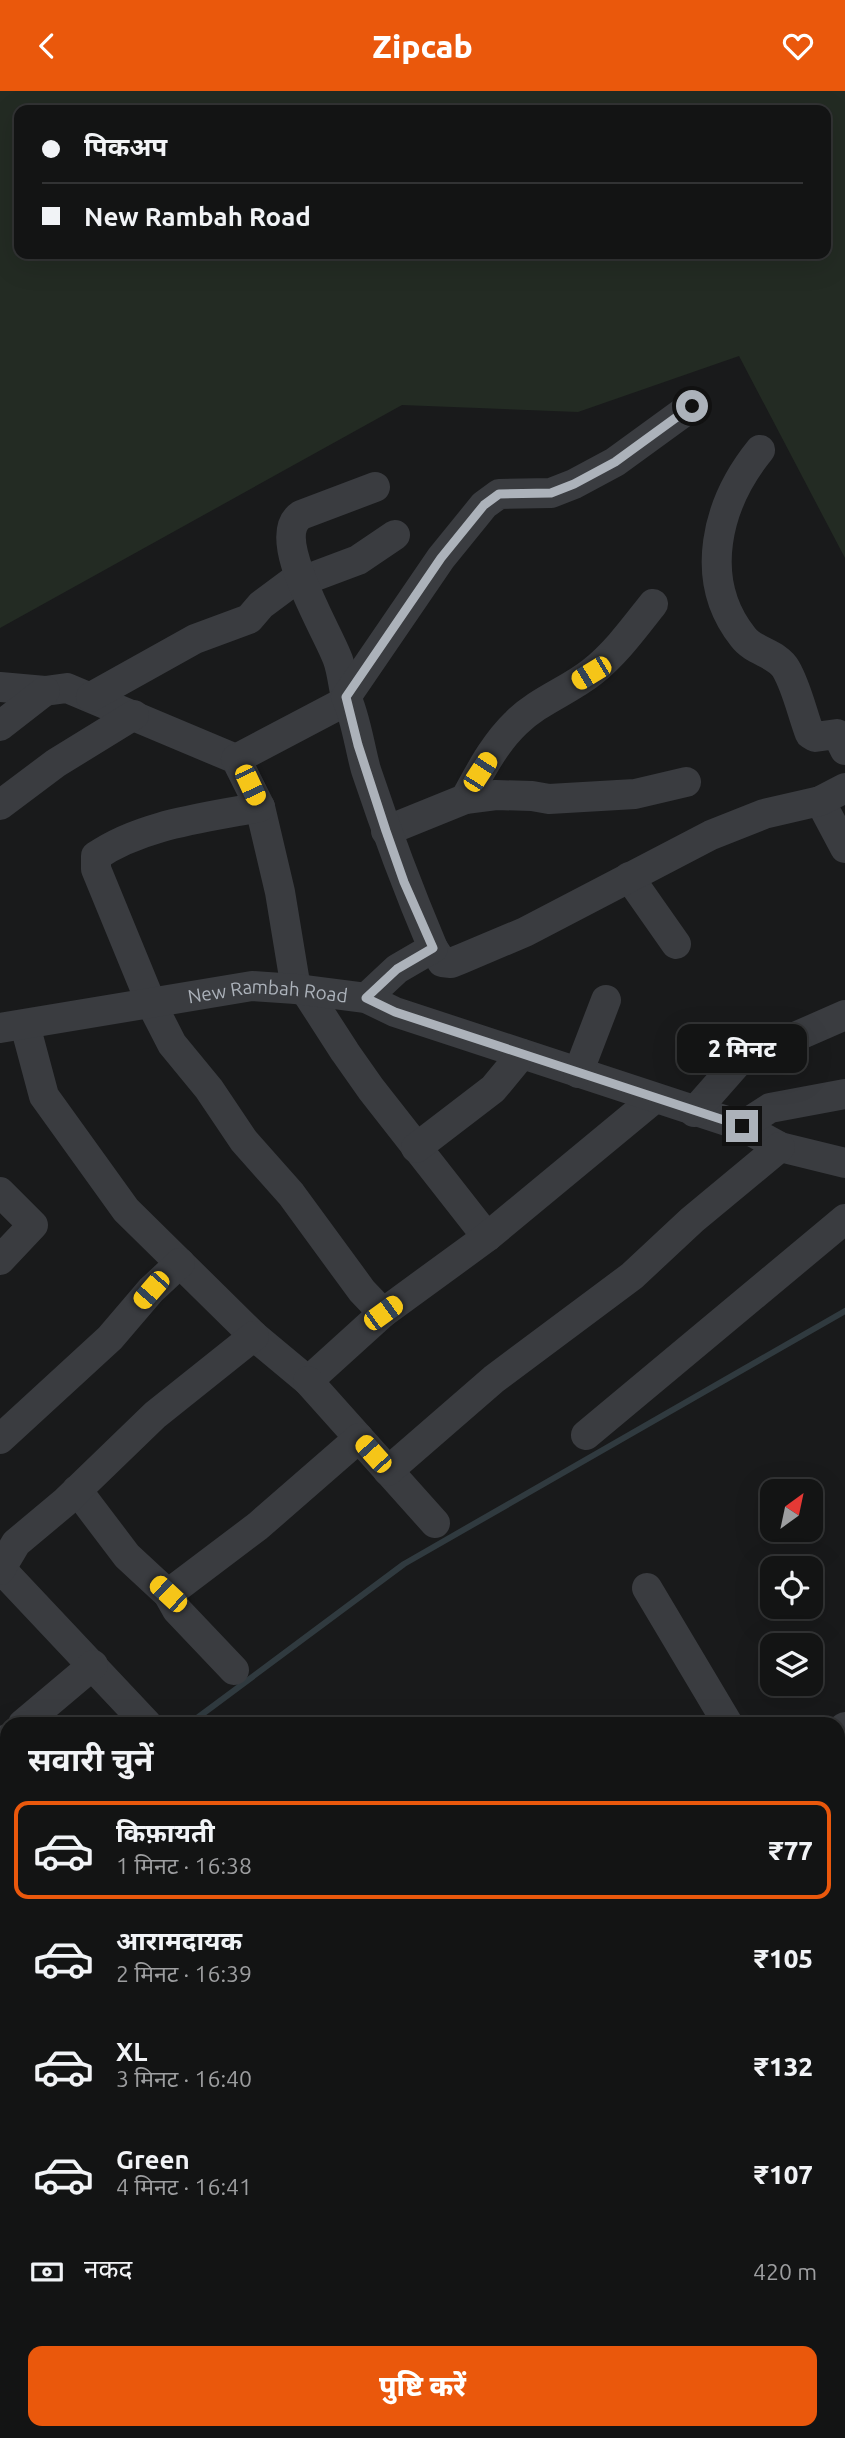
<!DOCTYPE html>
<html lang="hi">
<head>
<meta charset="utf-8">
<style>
  :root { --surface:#131414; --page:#1c1d1d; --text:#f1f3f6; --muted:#9d9ea0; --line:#323334; --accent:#ea580c }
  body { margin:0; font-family:Ubuntu,"Noto Sans Devanagari",sans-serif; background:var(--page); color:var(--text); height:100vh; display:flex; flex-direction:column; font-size:26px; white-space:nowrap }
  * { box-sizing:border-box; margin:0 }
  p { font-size:23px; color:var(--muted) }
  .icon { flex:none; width:38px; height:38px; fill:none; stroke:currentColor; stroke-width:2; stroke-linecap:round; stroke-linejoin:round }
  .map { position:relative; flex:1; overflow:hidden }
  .details { position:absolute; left:0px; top:1626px; width:845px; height:723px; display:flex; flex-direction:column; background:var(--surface); border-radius:21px 21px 0 0; box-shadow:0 7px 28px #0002,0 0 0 2px var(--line) }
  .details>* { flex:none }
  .banner { position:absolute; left:14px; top:14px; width:817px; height:154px; border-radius:14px; box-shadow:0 7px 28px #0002,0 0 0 2px var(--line); display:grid; align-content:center; height:154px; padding:0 28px; background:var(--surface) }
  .needle { width:46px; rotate:33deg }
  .tools { position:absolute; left:760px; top:1388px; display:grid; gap:14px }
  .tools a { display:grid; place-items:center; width:63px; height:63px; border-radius:14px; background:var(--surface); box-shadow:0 7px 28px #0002,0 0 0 2px var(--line); font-size:35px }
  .end { position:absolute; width:32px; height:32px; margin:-16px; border:9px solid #acb2ba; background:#111; box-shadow:0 0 0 4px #111 }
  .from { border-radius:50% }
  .bubble { position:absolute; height:49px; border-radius:14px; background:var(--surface); box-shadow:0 7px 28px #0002,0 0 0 2px var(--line); font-size:23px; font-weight:800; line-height:49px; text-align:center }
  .car { position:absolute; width:21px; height:42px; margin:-21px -10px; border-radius:9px; box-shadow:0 0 5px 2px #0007; background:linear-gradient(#f5c518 24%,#345 0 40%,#f5c518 0 76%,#345 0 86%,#f5c518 0) }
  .banner b { display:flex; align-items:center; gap:24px; height:66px; font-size:26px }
  .banner b+b { border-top:2px solid var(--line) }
  .banner i { width:18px; height:18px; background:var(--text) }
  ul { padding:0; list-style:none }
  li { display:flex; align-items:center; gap:21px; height:98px; margin:0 14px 10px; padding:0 14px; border:4px solid transparent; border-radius:14px }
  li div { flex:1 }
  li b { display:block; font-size:26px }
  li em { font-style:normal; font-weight:800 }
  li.active { border-color:var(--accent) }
  li>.icon { width:63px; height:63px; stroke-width:1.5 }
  h2 { padding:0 28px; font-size:32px; line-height:84px }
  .pay { display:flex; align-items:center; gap:18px; height:77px; padding:0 28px; font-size:26px }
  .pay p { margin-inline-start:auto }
  .cta { display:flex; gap:14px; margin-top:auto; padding:14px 28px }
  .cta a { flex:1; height:80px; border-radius:14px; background:var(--accent); color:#fff; font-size:28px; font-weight:800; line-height:80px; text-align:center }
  header { display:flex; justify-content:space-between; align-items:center; height:91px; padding:0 28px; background:var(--accent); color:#fff; font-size:32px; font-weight:800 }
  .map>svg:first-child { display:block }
  .green { fill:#232b23; fill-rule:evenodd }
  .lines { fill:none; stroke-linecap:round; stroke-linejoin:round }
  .stream { stroke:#303a3f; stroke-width:6 }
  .minor { stroke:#3a3c40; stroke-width:30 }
  .route { stroke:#acb2ba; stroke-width:9 }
  .labels { text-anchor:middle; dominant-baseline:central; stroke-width:5; stroke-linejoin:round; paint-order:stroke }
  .street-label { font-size:19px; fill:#acb2ba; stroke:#141416 }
</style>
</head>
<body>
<header><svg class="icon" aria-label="back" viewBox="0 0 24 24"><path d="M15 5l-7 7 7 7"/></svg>Zipcab<svg class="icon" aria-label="heart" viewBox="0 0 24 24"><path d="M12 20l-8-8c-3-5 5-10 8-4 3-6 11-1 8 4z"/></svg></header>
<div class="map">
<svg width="845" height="2347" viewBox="0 0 845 2347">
  <rect width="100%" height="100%" fill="#191a1b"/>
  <path class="green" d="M0 0H845V467L739 265 578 321 402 314 0 537ZM19 19H826V163H19Z"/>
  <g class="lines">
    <g class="stream">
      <path d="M189 1633 404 1473 845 1220"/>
      <path d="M0 1777 7 1769"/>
    </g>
    <g class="minor">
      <path d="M760 359C717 412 697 488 743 546 754 561 777 562 786 578 797 597 802 622 810 643L815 646 837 643 845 659"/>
      <path d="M302 490 358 469 395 444"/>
      <path d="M0 596 45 600 67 597 236 668 260 716 280 801 296 898"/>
      <path d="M91 606 195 548 249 528 261 514 300 485"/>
      <path d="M346 606C343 594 342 580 338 569 328 540 268 446 301 424L375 396"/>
      <path d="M0 635 45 600"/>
      <path d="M236 668 348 609"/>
      <path d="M465 708C480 681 494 653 516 632 538 610 568 600 592 581 616 562 634 537 653 513"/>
      <path d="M820 710 845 757"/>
      <path d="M0 714 56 672 134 624"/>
      <path d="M260 716C205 727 143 733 96 765V778L151 912 172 953 209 998 244 1050 291 1103 362 1200 383 1222"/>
      <path d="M386 740 465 708 496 704 532 705 549 708 635 703 686 691"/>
      <path d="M629 786 676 853"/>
      <path d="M433 857 442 871 451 872 461 868 525 841 711 744 764 723 820 710 845 697"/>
      <path d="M305 899 345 961 371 998 487 1146"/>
      <path d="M366 907 397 878 433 857C408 798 386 739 366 679 360 658 355 623 346 606L441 467 484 414 499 403 551 402 574 393 615 371 692 315"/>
      <path d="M25 934 44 1005 126 1119 254 1245 308 1290 383 1222 487 1146 655 1007"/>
      <path id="s1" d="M0 937 252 895 296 898 366 907 395 921 742 1035 780 1056 845 1072"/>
      <path d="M578 982 606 909"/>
      <path d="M694 1021 738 971 845 924"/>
      <path d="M742 1035 770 1017 845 1003"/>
      <path d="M416 1057 493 998 522 963"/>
      <path d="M0 1101 33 1134 0 1169"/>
      <path d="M308 1290 435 1432"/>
      <path d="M586 1344 845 1128"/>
      <path d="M0 1348 110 1247 151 1199 180 1172"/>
      <path d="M388 1380 494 1288 632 1185 692 1129 780 1056"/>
      <path d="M77 1399 127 1465 168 1503 177 1519 234 1579"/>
      <path d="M1 1478 147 1633"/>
      <path d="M0 1479 16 1452 65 1411 155 1324 254 1245"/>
      <path d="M647 1497 728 1633"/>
      <path d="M168 1503 258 1435 359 1347"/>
      <path d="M23 1633 93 1574"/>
      <path d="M838 1641 845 1636"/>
      <path d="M0 1654 7 1648"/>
      <path d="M838 1806 845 1816"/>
      <path d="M838 1972 845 1967"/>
      <path d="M838 2015 845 2010"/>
      <path d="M0 2051 7 2064"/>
      <path d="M838 2107 845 2102"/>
      <path d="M0 2125 7 2120"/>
      <path d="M838 2139 845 2148"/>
      <path d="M838 2213 845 2208"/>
      <path d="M0 2251 7 2247"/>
      <path d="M0 2319 7 2331"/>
      <path d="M838 2319 845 2314"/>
      <path d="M139 2342 142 2347"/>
      <path d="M526 2342 530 2347"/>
      <path d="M631 2342 634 2347"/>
      <path d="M297 2347 305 2342"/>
      <path d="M352 2347 360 2342"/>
      <path d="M800 2347 807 2342"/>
    </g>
  </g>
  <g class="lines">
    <path class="route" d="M692 315 615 371 574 393 551 402 499 403 484 414 441 467 346 606 358 654 386 740 404 791 433 857 397 878 366 907 395 921 742 1035"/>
  </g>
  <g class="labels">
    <g class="street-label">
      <text stroke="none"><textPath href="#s1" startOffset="271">New Rambah Road</textPath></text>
    </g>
  </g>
</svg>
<div class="tools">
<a><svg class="needle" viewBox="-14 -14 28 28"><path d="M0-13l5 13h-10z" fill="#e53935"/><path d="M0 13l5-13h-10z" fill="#9d9ea0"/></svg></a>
<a><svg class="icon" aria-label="locate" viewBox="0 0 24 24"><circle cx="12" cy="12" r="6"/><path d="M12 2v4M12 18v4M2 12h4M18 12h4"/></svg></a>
<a><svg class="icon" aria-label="layers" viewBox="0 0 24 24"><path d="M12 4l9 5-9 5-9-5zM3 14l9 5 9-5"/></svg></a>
</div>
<i class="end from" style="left:692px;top:315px"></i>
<i class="end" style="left:742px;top:1035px"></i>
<div class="bubble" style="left:677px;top:933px;width:130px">2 मिनट</div>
<i class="car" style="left:591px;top:582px;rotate:239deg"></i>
<i class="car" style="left:480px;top:681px;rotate:33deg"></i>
<i class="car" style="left:250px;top:694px;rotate:155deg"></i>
<i class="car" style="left:151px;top:1199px;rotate:221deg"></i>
<i class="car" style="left:383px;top:1222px;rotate:54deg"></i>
<i class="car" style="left:373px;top:1363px;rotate:318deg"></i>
<i class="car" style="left:168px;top:1503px;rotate:313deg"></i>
<div class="banner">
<b><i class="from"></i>पिकअप</b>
<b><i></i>New Rambah Road</b>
</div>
<section class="details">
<h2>सवारी चुनें</h2>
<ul>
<li class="active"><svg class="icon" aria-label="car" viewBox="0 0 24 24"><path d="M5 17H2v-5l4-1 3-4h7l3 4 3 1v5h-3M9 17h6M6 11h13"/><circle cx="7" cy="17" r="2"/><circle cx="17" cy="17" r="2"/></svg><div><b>किफ़ायती</b><p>1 मिनट · 16:38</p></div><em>₹77</em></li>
<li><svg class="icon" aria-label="car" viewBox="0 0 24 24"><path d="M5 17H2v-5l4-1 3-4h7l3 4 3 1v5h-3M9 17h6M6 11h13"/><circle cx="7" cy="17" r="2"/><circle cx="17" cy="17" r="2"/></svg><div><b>आरामदायक</b><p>2 मिनट · 16:39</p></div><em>₹105</em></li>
<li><svg class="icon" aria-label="car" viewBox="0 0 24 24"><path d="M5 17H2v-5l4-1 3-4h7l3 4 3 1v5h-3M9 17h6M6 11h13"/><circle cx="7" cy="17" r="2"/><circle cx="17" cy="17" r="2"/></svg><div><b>XL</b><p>3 मिनट · 16:40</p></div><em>₹132</em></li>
<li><svg class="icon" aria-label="car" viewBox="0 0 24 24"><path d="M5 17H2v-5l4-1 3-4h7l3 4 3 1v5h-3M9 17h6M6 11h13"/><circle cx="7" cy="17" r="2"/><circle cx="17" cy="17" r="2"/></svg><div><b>Green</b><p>4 मिनट · 16:41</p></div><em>₹107</em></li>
</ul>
<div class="pay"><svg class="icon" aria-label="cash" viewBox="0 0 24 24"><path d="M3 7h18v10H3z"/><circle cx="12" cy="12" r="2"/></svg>नकद<p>420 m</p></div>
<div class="cta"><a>पुष्टि करें</a></div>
</section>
</div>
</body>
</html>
